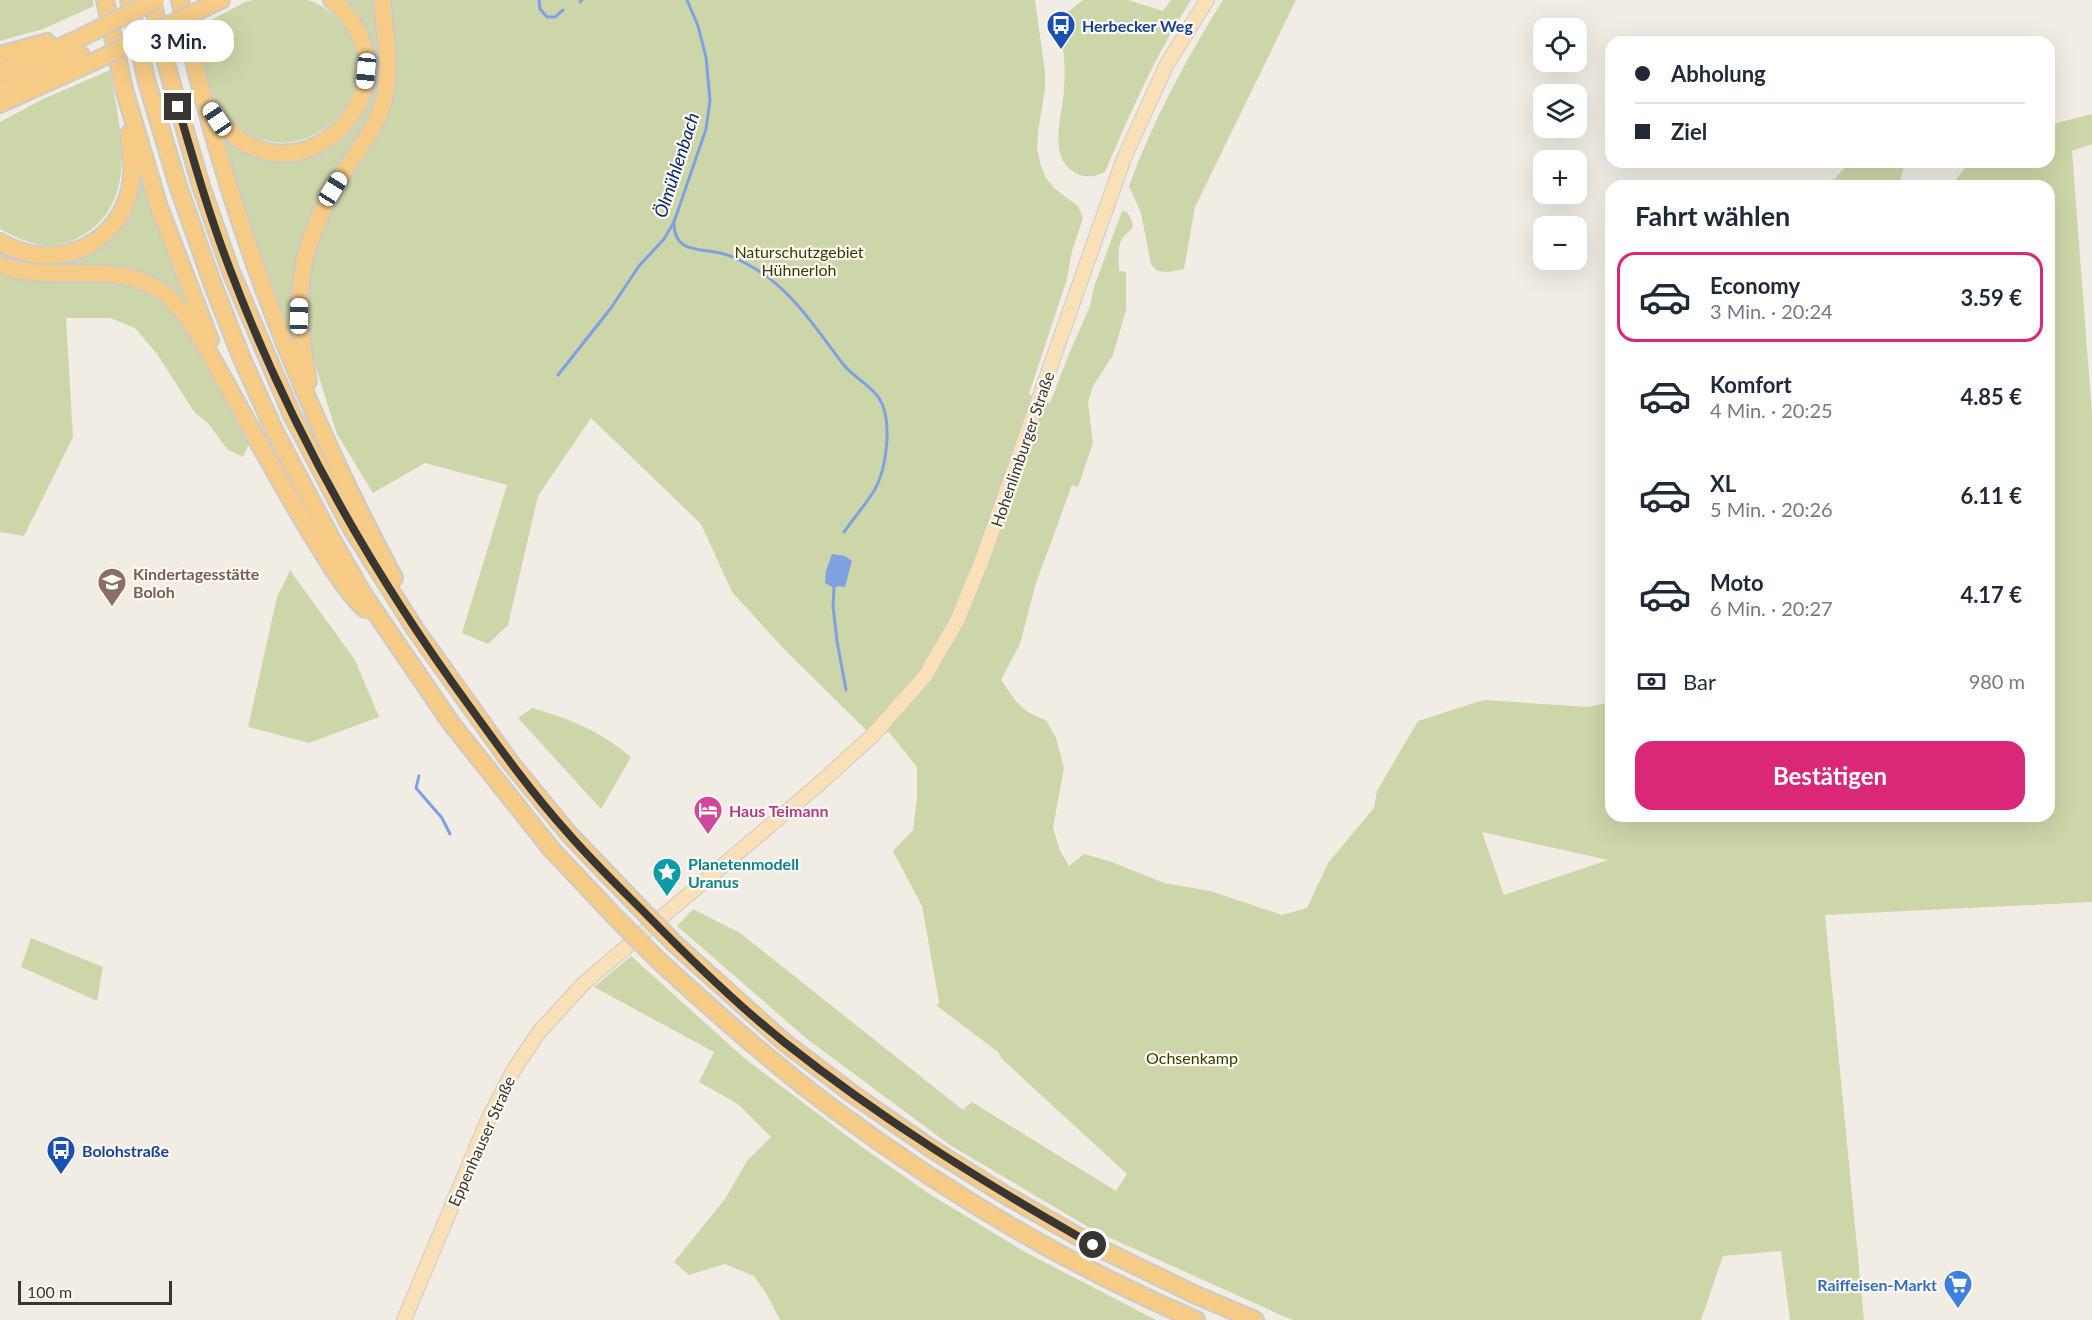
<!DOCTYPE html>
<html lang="de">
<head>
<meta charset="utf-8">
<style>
  :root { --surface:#fff; --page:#f6f6f7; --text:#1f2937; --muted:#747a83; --line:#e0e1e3; --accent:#db2777 }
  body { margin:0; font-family:Lato,sans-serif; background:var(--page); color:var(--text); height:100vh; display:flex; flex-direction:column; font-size:22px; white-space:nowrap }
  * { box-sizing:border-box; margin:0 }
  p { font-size:20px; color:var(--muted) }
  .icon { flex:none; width:33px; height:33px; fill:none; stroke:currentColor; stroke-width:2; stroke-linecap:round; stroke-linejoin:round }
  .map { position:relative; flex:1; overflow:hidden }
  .drawer { position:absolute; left:1605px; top:180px; width:450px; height:642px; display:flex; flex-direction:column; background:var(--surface); border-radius:18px; box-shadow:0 6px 24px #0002 }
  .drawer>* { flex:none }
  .top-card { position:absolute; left:1605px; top:36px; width:450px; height:132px; border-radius:18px; box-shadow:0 6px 24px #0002; display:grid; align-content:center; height:132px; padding:0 30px; background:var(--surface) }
  .fabs { position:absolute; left:1533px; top:18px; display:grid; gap:12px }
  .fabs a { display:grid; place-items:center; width:54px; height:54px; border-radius:12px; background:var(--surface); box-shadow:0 6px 24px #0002; font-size:30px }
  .scale { position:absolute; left:18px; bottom:15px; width:154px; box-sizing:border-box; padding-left:6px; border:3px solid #383633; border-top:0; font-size:16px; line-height:21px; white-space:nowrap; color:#383633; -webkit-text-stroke:4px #fffaf2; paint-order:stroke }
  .end { position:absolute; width:27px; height:27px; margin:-14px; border:8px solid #383633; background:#fff; box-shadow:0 0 0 3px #fff }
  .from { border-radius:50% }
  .bubble { position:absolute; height:42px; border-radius:18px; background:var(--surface); box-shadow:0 6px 24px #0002; font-size:20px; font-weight:700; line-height:42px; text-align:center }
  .car { position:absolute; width:18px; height:36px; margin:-18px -9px; border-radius:8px; box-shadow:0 0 4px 2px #0007; background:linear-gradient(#fff 24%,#345 0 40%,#fff 0 76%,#345 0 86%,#fff 0) }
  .top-card b { display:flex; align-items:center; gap:21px; height:57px; font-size:22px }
  .top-card b+b { border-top:2px solid var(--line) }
  .top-card i { width:15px; height:15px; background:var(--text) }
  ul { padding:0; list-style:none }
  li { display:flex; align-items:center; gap:18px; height:90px; margin:0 12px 9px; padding:0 18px; border:3px solid transparent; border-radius:18px }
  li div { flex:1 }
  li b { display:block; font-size:22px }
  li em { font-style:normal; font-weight:700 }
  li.active { border-color:var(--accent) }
  li>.icon { width:54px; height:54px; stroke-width:1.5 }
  h2 { padding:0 30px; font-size:27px; line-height:72px }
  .pay { display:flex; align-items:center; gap:15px; height:66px; padding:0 30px; font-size:22px }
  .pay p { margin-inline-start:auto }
  .button { display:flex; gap:12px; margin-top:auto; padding:12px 30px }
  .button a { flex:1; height:69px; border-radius:18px; background:var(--accent); color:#fff; font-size:24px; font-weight:700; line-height:69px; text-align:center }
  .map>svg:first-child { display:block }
  .green { fill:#cdd6a8; fill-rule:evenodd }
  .water { fill:#7da1e1 }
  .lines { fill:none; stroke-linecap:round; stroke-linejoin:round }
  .stream { stroke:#7da1e1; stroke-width:3 }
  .primary-casing { stroke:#cbcbca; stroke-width:16 }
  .highway-casing { stroke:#cbcbca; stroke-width:20 }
  .primary { stroke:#fae0b6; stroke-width:14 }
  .highway { stroke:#f6cb86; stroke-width:16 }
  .highway-bridge-casing { stroke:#cbcbca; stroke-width:20; stroke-linecap:butt }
  .highway-bridge { stroke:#f6cb86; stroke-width:16 }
  .route { stroke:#383633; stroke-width:8 }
  .labels { text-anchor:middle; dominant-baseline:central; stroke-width:4.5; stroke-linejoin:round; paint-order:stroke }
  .transit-label { font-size:16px; font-weight:bold; fill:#164399; stroke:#fffaf2; text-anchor:start }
  .park-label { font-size:16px; fill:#353c00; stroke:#fffaf2 }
  .street-label { font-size:16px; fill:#383633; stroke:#fffaf2 }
  .education-label { font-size:16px; font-weight:bold; fill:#785e54; stroke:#fffaf2; text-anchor:start }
  .hotel-label { font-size:16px; font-weight:bold; fill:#b23c85; stroke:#fffaf2; text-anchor:start }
  .culture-label { font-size:16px; font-weight:bold; fill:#0d838f; stroke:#fffaf2; text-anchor:start }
  .shop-label { font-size:16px; font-weight:bold; fill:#366cbe; stroke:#fffaf2; text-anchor:end }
  .water-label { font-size:18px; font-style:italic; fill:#022a73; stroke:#fffaf2 }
</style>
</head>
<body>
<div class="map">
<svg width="2092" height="1320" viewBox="0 0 2092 1320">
  <rect width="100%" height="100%" fill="#f1ede5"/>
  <g class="green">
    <path d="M0 0H93L94 6 43 29 0 41Z"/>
    <path d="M253 0C270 0 290 0 307 0 319 2 333 14 341 23 398 90 297 190 227 117 208 97 202 55 194 29L245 2Z"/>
    <path d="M340 0H376L382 78 371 116 322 193 302 240 297 258 292 297 296 348 258 245 221 132C231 143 242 149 256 153 284 163 295 161 322 148 386 117 389 47 340 0Z"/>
    <path d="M392 0H1035L1045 72V89L1038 132 1037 149 1041 166 1046 178 1055 189 1078 206 1083 218 1072 251 1067 279 1029 394 1050 403 1069 354 1090 306 1094 287 1122 211 1127 212C1141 234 1126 228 1121 241 1117 249 1119 262 1119 271L1126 272V310L1113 355 1093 386 1088 402 1093 443 1078 487 1072 485 1036 583 1020 644 1001 680C1017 703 1019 710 1046 720L1056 738 1064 768 1053 828 1060 851 1069 866 1084 854 1109 861 1164 883 1210 891 1282 915 1307 908 1328 863 1374 808 1377 791 1418 721 1484 700 1589 707 1611 702V816H2049V186H1951L1964 169 1972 162H2049V125L2092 114V144L2072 151 2092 414V902L1825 915 1864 1320H1790L1781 1251 1723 1256 1701 1320H1293L1285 1317 1095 1231 950 1145 807 1039 677 926 693 909 740 933 963 1110 972 1102 1116 1191 1127 1174 1003 1060 998 1052 937 1006 939 1002 922 906 893 851 913 830 917 798V767L889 732 872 736 784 649 732 592 701 524 591 418 538 496 508 625 488 644 462 633 507 485 425 463 373 493 337 434 313 358 309 336V296L311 267 319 242 395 54ZM1482 832 1608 860 1504 895Z"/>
    <path d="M1083 0H1128L1163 11 1171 0H1191C1156 54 1130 113 1105 172 1094 177 1085 179 1074 172 1047 156 1063 114 1064 89 1066 66 1063 42 1058 20Z"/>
    <path d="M1223 0H1296L1195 207 1184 269 1168 272 1157 271 1151 264 1141 213 1129 186C1153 120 1186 59 1223 0Z"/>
    <path d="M110 70C120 129 143 208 74 240 49 252 22 242 0 229V122L41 100Z"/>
    <path d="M1850 162H1891L1904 167 1898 186H1828Z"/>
    <path d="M139 166 167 254 189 312 173 294 25 264 0 257V249C38 268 58 267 97 249Z"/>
    <path d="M0 272 128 286 150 295 165 305 179 319 195 342 249 444 243 457 227 449 208 423 195 413 157 354 135 328 110 318H66L73 437 24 536 0 532Z"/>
    <path d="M289 569 355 660 379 717 309 743 248 727 277 597 289 573Z"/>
    <path d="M532 708C573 720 598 730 631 757L601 809 518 718Z"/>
    <path d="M31 938 103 967 97 1001 21 967Z"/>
    <path d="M631 956 743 1057 859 1145 931 1195 1025 1252 1156 1320H780L766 1293 754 1276 725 1264 689 1275 674 1262 725 1199 747 1161 771 1137 738 1104 699 1082 714 1052 594 987Z"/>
  </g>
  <path class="water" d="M832 554 845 556 852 561 845 587 838 586 834 588 825 583 826 571Z"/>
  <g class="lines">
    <g class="stream">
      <path d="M539 0 540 9 547 17H555L563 10"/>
      <path d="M580 2 582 0"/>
      <path d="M674 222C673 253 699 248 720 253 729 255 737 258 745 263 789 285 814 326 843 364 853 377 869 384 879 398 893 420 887 469 874 491 865 505 854 518 844 532"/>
      <path d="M558 375 611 308 639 266 664 239 674 222 706 129 710 100 706 57 698 26 687 0"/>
      <path d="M834 588 833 606 837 641 846 690"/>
      <path d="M419 776 416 788 442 818 450 834"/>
    </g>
    <g class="primary-casing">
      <path id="primary" d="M404 1320 487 1122 513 1071 539 1032 584 983 818 785 872 736 925 676 957 621 982 560 1124 158 1167 64 1207 0"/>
    </g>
    <g class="highway-casing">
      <g id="highway">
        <path d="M105 0 124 89 159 207 210 340"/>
        <path d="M129 0 146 79 178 186 213 285 242 359 275 432 332 540 365 597 451 723 552 850 618 920"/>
        <path d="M152 0 167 67 201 186 231 272 292 415 352 529 415 629 510 762 568 833 636 904"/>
        <path d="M180 0C223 202 297 396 394 578"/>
        <path d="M206 7 221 0"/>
        <path d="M0 55 47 42"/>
        <path d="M0 74 80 38"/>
        <path d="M0 92 81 55"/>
        <path d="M0 104 91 63"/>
        <path d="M209 107C289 228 433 84 332 0"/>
        <path d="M0 242C51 272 115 250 130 190 134 172 131 153 129 134"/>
        <path d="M0 265C49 284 109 260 156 288 187 306 205 347 223 378 253 432 282 487 315 540 330 564 344 589 365 609"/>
        <path d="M308 381C292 294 297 248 344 172 359 148 379 124 385 96 391 64 385 31 382 0"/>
        <path d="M675 944 784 1042 854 1095 932 1149 1007 1196 1093 1245 1196 1295 1255 1320"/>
        <path d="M658 960C715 1012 773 1064 835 1110 947 1193 1068 1265 1196 1320"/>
      </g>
    </g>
    <use href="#primary" class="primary"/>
    <use href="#highway" class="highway"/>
    <g class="highway-bridge-casing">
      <g id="highway-bridge">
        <path d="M80 38 156 0"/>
        <path d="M91 63 206 7"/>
        <path d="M636 904 675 944"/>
        <path d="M618 920 658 960"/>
      </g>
    </g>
    <use href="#highway-bridge" class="highway-bridge"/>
  </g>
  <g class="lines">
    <path class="route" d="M178 107C194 162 210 218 231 272 290 428 372 573 470 707 501 750 532 793 567 832 592 861 619 887 646 914 690 959 735 1003 784 1042 881 1119 986 1184 1093 1245"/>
  </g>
  <defs>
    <g id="bus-pin" transform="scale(1.5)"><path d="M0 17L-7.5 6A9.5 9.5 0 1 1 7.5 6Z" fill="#1a4fb4" stroke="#fffaf2"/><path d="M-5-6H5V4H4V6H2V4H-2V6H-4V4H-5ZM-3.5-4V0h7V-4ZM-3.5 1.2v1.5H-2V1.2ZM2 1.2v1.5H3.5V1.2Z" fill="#fff"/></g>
    <g id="school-pin" transform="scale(1.5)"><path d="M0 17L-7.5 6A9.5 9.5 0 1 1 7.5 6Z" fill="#8d6e63" stroke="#fffaf2"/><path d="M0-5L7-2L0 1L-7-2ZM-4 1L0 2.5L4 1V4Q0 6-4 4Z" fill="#fff"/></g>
    <g id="hotel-pin" transform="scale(1.5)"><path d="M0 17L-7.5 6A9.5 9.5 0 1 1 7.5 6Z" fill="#d1479c" stroke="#fffaf2"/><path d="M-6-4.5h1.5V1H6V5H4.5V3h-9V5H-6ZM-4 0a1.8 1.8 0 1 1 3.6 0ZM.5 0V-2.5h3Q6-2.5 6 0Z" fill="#fff"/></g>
    <g id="sight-pin" transform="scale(1.5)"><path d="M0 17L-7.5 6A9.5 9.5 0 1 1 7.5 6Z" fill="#0f9aa8" stroke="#fffaf2"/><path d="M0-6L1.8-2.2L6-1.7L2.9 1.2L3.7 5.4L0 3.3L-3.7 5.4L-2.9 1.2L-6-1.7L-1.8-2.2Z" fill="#fff"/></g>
    <g id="supermarket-pin" transform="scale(1.5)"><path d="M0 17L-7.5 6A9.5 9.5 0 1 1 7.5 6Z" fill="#3f7fe0" stroke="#fffaf2"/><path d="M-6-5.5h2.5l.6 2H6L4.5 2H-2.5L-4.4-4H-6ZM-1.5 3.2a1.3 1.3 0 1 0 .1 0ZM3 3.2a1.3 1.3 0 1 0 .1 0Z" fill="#fff"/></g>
  </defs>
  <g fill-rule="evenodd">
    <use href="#bus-pin" x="1061" y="25"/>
    <use href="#school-pin" x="112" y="582"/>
    <use href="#hotel-pin" x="708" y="810"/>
    <use href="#sight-pin" x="667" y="872"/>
    <use href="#bus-pin" x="61" y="1150"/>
    <use href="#supermarket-pin" x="1958" y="1284"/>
  </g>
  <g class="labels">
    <g class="transit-label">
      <text x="1082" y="25">Herbecker Weg</text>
      <text x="82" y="1150">Bolohstraße</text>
    </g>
    <g class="park-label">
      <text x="799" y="251">Naturschutzgebiet<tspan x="799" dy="18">Hühnerloh</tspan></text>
      <text x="1192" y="1057">Ochsenkamp</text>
    </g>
    <g class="street-label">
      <text transform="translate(1022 449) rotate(-71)">Hohenlimburger Straße</text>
      <text transform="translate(481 1141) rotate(-66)">Eppenhauser Straße</text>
    </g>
    <g class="education-label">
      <text x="133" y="573">Kindertagesstätte<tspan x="133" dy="18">Boloh</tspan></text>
    </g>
    <g class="hotel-label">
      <text x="729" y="810">Haus Teimann</text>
    </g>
    <g class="culture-label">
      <text x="688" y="863">Planetenmodell<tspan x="688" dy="18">Uranus</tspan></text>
    </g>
    <g class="shop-label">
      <text x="1937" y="1284">Raiffeisen-Markt</text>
    </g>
    <g class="water-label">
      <text transform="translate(676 165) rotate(-72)">Ölmühlenbach</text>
    </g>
  </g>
</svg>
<div class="fabs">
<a><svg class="icon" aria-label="locate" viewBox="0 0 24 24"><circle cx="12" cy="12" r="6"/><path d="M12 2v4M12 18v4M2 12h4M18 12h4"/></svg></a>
<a><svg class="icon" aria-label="layers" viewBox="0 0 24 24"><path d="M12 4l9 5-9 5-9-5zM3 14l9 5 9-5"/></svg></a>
<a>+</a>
<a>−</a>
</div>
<div class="scale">100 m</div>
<i class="end from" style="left:1093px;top:1245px"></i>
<i class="end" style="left:178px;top:107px"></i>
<div class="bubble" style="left:123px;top:20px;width:111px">3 Min.</div>
<i class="car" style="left:366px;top:71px;rotate:186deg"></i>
<i class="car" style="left:217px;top:119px;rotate:326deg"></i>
<i class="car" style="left:333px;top:189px;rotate:32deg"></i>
<i class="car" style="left:299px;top:316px;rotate:1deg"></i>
<div class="top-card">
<b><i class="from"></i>Abholung</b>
<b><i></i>Ziel</b>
</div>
<section class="drawer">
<h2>Fahrt wählen</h2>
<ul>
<li class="active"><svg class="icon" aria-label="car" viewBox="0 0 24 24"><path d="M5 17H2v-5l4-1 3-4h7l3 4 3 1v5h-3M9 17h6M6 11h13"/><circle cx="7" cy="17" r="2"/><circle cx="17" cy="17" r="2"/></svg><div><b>Economy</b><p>3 Min. · 20:24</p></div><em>3.59 €</em></li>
<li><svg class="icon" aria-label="car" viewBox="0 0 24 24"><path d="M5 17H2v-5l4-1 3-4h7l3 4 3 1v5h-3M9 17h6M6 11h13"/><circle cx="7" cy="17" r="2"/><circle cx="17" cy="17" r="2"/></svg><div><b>Komfort</b><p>4 Min. · 20:25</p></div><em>4.85 €</em></li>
<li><svg class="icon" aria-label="car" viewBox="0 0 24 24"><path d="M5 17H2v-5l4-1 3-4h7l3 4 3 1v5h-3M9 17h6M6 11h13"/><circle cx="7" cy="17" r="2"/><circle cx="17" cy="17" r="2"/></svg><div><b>XL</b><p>5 Min. · 20:26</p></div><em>6.11 €</em></li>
<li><svg class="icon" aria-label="car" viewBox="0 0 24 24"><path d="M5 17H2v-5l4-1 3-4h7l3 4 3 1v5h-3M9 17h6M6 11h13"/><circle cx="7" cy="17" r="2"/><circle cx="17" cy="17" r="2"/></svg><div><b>Moto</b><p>6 Min. · 20:27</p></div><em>4.17 €</em></li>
</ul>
<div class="pay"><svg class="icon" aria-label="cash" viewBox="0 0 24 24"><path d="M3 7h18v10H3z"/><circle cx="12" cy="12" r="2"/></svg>Bar<p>980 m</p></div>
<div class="button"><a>Bestätigen</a></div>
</section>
</div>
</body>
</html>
